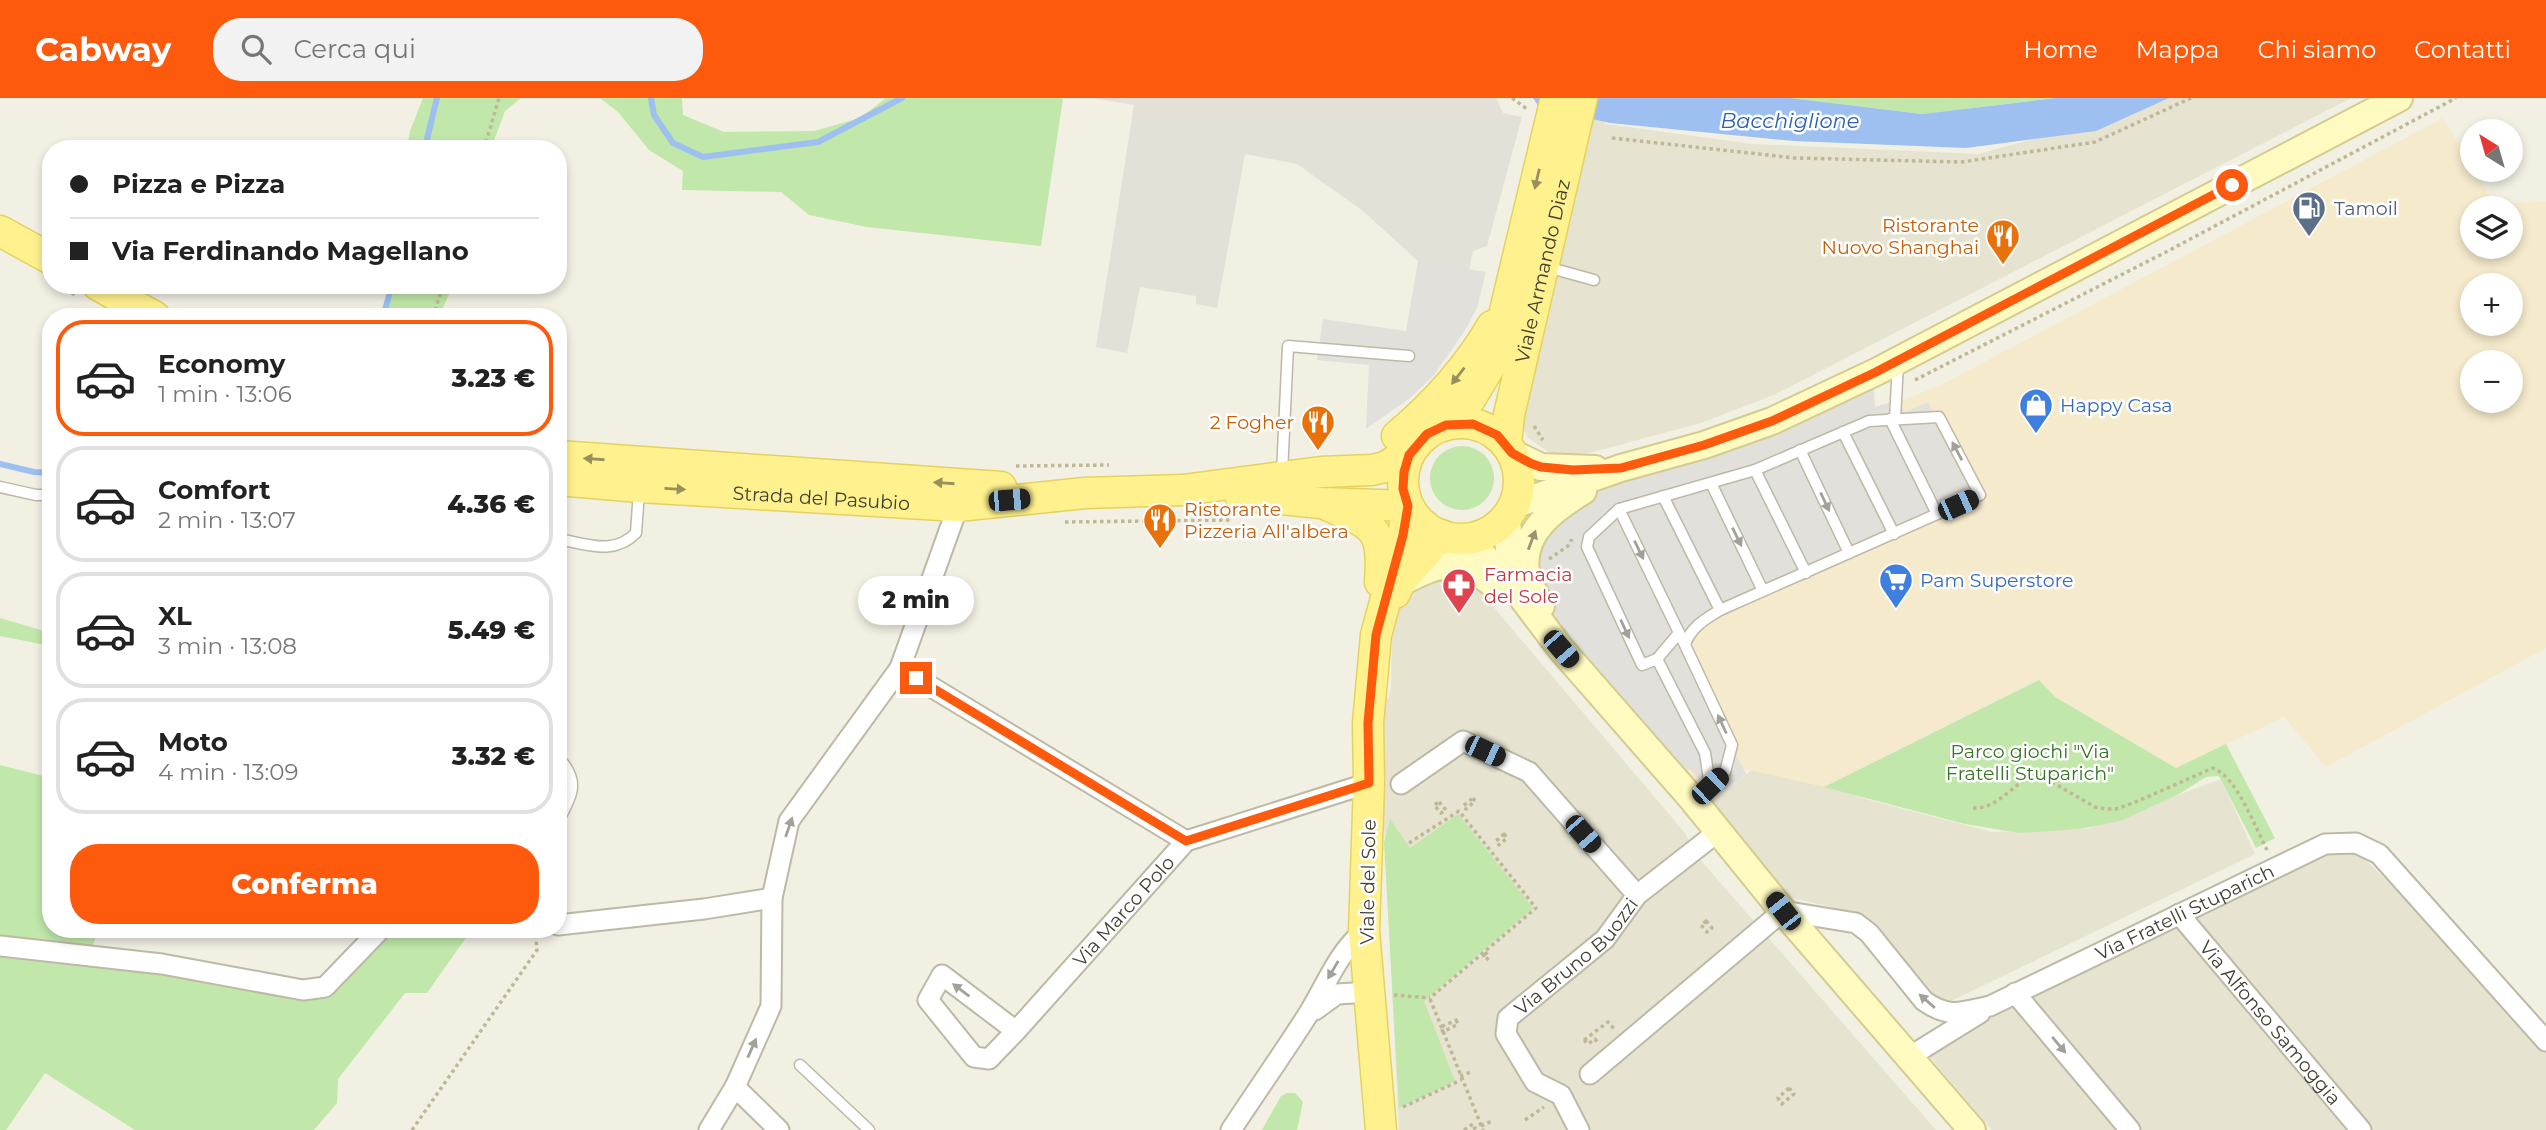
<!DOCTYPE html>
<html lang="it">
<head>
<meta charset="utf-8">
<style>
  :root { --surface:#fff; --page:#f2f2f2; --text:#222; --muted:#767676; --line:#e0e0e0; --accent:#fd5a0e }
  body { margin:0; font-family:Montserrat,sans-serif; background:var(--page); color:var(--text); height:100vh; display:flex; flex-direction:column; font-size:26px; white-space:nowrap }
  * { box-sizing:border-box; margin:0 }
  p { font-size:23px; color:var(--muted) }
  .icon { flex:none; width:38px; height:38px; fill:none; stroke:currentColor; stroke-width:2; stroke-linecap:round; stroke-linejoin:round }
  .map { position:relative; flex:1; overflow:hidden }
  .details { position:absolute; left:42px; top:210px; width:525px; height:630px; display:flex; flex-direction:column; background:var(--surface); border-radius:28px; box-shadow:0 4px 10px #0003 }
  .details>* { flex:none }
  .guide { position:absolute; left:42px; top:42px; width:525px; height:154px; border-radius:28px; box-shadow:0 4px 10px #0003; display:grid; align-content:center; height:154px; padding:0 28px; background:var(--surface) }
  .needle { width:46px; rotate:323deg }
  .fabs { position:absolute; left:2460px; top:21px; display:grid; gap:14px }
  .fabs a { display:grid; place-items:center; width:63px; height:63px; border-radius:50%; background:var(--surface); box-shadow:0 4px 10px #0003; font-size:35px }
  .end { position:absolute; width:32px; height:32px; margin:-16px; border:9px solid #fd5a0e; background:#fff; box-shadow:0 0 0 4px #fff }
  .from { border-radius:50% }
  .bubble { position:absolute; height:49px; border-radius:24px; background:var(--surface); box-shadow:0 4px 10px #0003; font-size:23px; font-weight:800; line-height:49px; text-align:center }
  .car { position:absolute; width:21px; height:42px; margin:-21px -10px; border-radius:9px; box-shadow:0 0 5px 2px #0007; background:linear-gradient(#222 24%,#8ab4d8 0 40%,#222 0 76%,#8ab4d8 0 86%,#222 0) }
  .guide b { display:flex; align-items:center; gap:24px; height:66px; font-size:26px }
  .guide b+b { border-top:2px solid var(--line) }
  .guide i { width:18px; height:18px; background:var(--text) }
  ul { padding:12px 0 0; list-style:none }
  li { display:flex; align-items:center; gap:21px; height:116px; margin:0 14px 10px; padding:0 14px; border:4px solid var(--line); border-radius:28px }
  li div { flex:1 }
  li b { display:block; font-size:26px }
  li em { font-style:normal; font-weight:800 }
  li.on { border-color:var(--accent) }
  li>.icon { width:63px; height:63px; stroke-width:1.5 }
  .button { display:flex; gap:14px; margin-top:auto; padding:14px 28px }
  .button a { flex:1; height:80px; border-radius:28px; background:var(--accent); color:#fff; font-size:28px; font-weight:800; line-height:80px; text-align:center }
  header { display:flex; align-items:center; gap:42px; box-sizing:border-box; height:98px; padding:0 35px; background:var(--accent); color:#fff }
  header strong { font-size:33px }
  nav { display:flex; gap:38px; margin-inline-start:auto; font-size:24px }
  .search { width:490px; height:63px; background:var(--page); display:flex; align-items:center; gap:18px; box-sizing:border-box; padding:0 24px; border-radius:28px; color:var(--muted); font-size:26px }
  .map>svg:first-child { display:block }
  .residential { fill:#e6e3d0 }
  .commercial { fill:#f5eacc; fill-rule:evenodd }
  .industrial { fill:#e3e0d8 }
  .green { fill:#c1e7aa }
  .parking { fill:#e2e0db }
  .water { fill:#9dc0f0 }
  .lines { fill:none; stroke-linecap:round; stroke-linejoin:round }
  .stream { stroke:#9dc0f0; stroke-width:6 }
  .lane-casing { stroke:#bdb9a5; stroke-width:13 }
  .street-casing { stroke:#bdb9a5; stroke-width:23 }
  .secondary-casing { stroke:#d3cc91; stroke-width:30 }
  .primary-casing { stroke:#e5d25e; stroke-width:33 }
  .path { stroke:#bfb796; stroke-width:3.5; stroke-dasharray:3.5 3.5; stroke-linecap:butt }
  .lane { stroke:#fff; stroke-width:10 }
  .street { stroke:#fff; stroke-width:19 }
  .secondary { stroke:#fffabf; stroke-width:26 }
  .primary { stroke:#fff18e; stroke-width:30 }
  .oneway { fill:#98905c }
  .oneway2 { fill:#a1a099 }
  .oneway3 { fill:#989472 }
  .route { stroke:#fd5a0e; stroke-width:9 }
  .labels { text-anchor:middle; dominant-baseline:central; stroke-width:5; stroke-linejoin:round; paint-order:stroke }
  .service-label { font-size:19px; fill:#4e5e75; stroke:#fff; text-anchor:start }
  .food-label { font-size:19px; fill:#c56008; stroke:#fff; text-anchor:end }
  .street-label { font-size:19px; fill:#434033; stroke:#fff }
  .shop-label { font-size:19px; fill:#366cbe; stroke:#fff; text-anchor:start }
  .health-label { font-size:19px; fill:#be3a42; stroke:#fff; text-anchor:start }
  .park-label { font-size:19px; fill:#377526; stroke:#fff }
  .water-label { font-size:21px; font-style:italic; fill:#2c62af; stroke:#fff }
</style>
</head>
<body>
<header>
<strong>Cabway</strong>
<div class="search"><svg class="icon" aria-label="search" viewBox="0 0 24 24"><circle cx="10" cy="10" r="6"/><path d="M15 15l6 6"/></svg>Cerca qui</div>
<nav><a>Home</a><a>Mappa</a><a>Chi siamo</a><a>Contatti</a></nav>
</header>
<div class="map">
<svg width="2546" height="1032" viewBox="0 0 2546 1032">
  <rect width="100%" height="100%" fill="#f2f0e3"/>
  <g class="residential">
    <path d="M2155 0H2351L1776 296 1701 325 1589 355 1566 358 1551 356 1528 340 1517 319 1587 8 1606 26 1753 46 1978 56 2082 28Z"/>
    <path d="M1422 479H1460L1479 492 1685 735 1697 758 1936 1032H1399L1382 687 1385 601 1389 600 1391 588 1392 543 1396 513 1406 493Z"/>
    <path d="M1762 664 1865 701 1992 734 2088 731 2221 681 2255 756 1945 906 1934 904 1855 814 1792 800 1712 706 1717 699Z"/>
    <path d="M2329 752 2356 753 2546 937V1032H1992L1928 957 1933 940Z"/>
  </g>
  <path class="commercial" d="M2443 20 2494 105 2546 104V550L2326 669 2284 619 2176 670 2055 599 2038 582 1824 689 1741 670 1699 689 1602 576 1753 364 1943 286ZM2473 110H2511V149H2473ZM2473 187H2511V226H2473ZM2473 264H2511V303H2473Z"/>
  <path class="industrial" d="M1093 0H1496L1503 15 1522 19 1487 148 1473 153 1469 172 1418 163 1363 113 1297 66 1245 56 1217 210 1196 206V198L1140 189 1127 255 1096 249 1134 7Z"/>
  <g class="green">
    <path d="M423 0H521L505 13 491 51H407L410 33Z"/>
    <path d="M600 0H682L683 17 724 34 814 33 860 20 886 0H1063L1041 148 867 129 809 117 781 94 682 92 683 73 649 52 618 14Z"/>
    <path d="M1790 0H2056L1922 16Z"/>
    <path d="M392 187H453L439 219H382Z"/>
    <circle cx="1462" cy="380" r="32"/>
    <path d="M0 520 51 535V548L0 538Z"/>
    <path d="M2039 582 2055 599 2176 670 2226 646 2275 740 2256 750 2219 678 2206 679 2179 696 2120 723 2080 731 2019 735 1965 726 1824 689Z"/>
    <path d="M0 667 51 680V831H99L92 849 0 839Z"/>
    <path d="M1458 716 1533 810 1424 903 1455 983 1399 1010 1384 745 1390 721 1410 750Z"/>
    <path d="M406 832 470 834 427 895H405L338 981 337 1005 314 1032H135L45 975 6 1032H0V855L98 863 295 897 382 839Z"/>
    <path d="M1287 995H1295L1303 1004 1297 1032H1262L1281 998Z"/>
  </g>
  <g class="parking">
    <path d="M1418 163 1486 174 1477 210 1464 234 1433 278 1410 300 1366 331 1369 267 1317 262 1323 221 1406 233Z"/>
    <path d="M1868 290 1874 292 1875 309 1898 302 1904 314 1928 304 1975 396 1681 539 1679 547 1746 676 1717 699 1712 706 1701 692 1706 689 1690 671 1685 674 1538 506 1526 460 1596 386Z"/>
  </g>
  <path class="water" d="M1533 0H1790L1922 16 2056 0H2169L2096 33 1966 50 1794 43 1610 25 1539 9Z"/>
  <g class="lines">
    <g class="stream">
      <path d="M651 0 654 17 673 45 703 59 818 44 902 0"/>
      <path d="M422 51 426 45 437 0"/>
      <path d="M383 219 392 187"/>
      <path d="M0 366 34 374 51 375"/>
    </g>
    <g class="lane-casing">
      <g id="lane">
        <path d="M1547 169 1594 182"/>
        <path d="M1890 321 1937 416"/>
        <path d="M1895 321 1898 265"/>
        <path d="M1843 334 1894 436"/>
        <path d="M1800 352 1849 455"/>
        <path d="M1755 372 1806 475"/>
        <path d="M1282 375 1288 248 1409 258"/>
        <path d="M1711 385 1763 493"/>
        <path d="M0 389 36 397H51"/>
        <path d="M1663 398 1720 512"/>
        <path d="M1619 411 1589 439 1587 449 1642 567 1657 561 1705 655 1710 688"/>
        <path d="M558 441C588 446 613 458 636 435L639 393"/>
        <path d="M1685 547 1619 411 1755 372 1869 323 1939 319 1980 397 1720 512C1705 521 1690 530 1685 547L1732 647 1725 674 1694 702"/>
        <path d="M1657 561 1679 535"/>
        <path d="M558 659C581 684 572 696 558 724"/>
        <path d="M800 967 869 1032"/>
      </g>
    </g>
    <g class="street-casing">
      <g id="street">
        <path d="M900 570 1186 743"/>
        <path d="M1401 686 1463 643 1529 674 1637 797"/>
        <path id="s1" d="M2179 816 2361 1032"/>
        <path d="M558 827 704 811 772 800"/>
        <path d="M0 848 162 866 303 892 325 889 381 831"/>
        <path d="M2015 895 2130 1032"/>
        <path d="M1315 912 1337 896 1371 894"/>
        <path id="s2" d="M1016 933 942 877 928 902 974 959 989 961 1016 933 1186 743 1369 685"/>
        <path d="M1909 959 1980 915"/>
        <path id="s3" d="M1590 976 1783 813 1856 825 1869 835 1924 903C1950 921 1961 914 1990 908L2325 746 2356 745 2379 756 2546 943"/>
        <path d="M735 989 779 1032"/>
        <path d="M709 1032 735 989 771 908 772 800 789 723 900 570 958 408"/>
        <path d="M1231 1032C1256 994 1282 957 1307 918 1325 890 1337 855 1364 833"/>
        <path id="s4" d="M1579 1032 1561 997 1535 984 1506 936 1508 920 1605 841 1637 797 1719 733"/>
      </g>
    </g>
    <g class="secondary-casing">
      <g id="secondary">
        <path d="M1512 355 1541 369 1595 371"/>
        <path d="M1514 407 1621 370 1704 347 1772 323 1876 274 2399 0"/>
        <path d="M1507 419 1511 485"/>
        <path d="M1462 441 1473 448 1511 485 1561 551 1693 702 1783 813 1972 1032"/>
        <path d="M1402 484C1442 463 1460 458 1497 489"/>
        <path d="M1541 508C1536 497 1527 484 1526 473 1520 434 1555 410 1583 393"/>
      </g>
    </g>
    <g class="primary-casing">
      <g id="primary">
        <path d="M0 133 51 161"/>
        <path d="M98 187 155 219"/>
        <circle cx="1461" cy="383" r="58"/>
        <path d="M1446 327 1466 308 1493 263 1556 0"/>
        <path d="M1397 338C1435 306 1467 271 1492 228"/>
        <path id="s5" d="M1506 346 1509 317 1582 0"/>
        <path d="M558 358 1001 389"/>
        <path id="s6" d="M558 382 640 389 958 408 1085 395 1183 392 1321 374 1372 372 1385 369 1395 363 1419 343"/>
        <path d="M1240 397 1321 405 1408 408 1403 437 1376 537 1368 625 1369 685 1364 833 1381 1032"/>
        <path d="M1329 408C1375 428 1384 430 1380 484"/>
        <path d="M1395 495 1400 484 1441 437"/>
      </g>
    </g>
    <g class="path">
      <path d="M1512 0 1527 11"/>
      <path d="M1612 40 1795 60 1962 64 2095 44 2191 0"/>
      <path d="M484 51 499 0"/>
      <path d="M60 187 75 197"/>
      <path d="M433 219 443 187"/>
      <path d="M1915 282 2166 154 2456 0"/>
      <path d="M1534 328 1543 342"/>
      <path d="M1016 368 1109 367"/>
      <path d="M1065 424 1232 422"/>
      <path d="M1549 461 1568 448 1572 441"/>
      <path d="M1473 700 1475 703 1466 711 1463 708Z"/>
      <path d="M1439 704 1446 712 1441 715 1434 707Z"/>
      <path d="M1973 710C1997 711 2014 686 2033 676L2040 677 2095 709 2106 711H2116L2138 703 2213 670C2237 679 2255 729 2267 752"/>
      <path d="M1504 736 1507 740 1499 747 1496 743Z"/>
      <path d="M1409 745 1459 713 1536 810 1430 900"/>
      <path d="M1706 823 1712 830 1707 834 1701 827Z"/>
      <path d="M1485 854 1489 859 1486 862 1483 856Z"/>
      <path d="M1394 897 1430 900"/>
      <path d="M1430 901 1483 1032"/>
      <path d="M1456 922 1458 926 1443 934 1441 929Z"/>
      <path d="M1584 942 1608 924 1615 932"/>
      <path d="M1584 942 1588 946 1595 941 1598 945"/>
      <path d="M1460 978 1471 974"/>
      <path d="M1789 990 1794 996 1782 1006 1778 1000Z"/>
      <path d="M1403 1009 1461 982"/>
      <path d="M1525 1022 1544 1009"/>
      <path d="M1481 1028 1492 1023"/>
      <path d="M412 1032 537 852 535 831"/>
      <path d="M1464 1032 1473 1026 1475 1030 1470 1032"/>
    </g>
    <use href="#lane" class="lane"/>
    <use href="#street" class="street"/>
    <use href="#secondary" class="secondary"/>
    <use href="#primary" class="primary"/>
  </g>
  <defs><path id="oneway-solid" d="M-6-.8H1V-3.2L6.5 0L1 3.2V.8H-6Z" transform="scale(1.75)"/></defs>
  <g class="oneway">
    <use href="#oneway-solid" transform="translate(1537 81) rotate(103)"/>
    <use href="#oneway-solid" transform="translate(1458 278) rotate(128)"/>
    <use href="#oneway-solid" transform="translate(594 361) rotate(-176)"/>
    <use href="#oneway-solid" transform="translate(944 385) rotate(-176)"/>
    <use href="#oneway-solid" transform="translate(675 391) rotate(3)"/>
  </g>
  <g class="oneway2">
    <use href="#oneway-solid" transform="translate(1957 353) rotate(-118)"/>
    <use href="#oneway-solid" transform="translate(1825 404) rotate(65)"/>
    <use href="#oneway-solid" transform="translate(1737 439) rotate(64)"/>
    <use href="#oneway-solid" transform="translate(1639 452) rotate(64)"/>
    <use href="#oneway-solid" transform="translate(1625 531) rotate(65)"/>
    <use href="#oneway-solid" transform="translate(1722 626) rotate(-115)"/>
    <use href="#oneway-solid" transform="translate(789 729) rotate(-71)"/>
    <use href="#oneway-solid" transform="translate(1333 872) rotate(120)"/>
    <use href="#oneway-solid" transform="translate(961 892) rotate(-143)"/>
    <use href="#oneway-solid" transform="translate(1927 903) rotate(-139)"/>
    <use href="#oneway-solid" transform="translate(2059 947) rotate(50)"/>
    <use href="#oneway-solid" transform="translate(752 950) rotate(-66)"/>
  </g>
  <use class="oneway3" href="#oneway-solid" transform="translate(1532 442) rotate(-69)"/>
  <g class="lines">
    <path class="route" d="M916 580 1186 743 1369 685 1368 625 1376 537 1403 437 1408 408 1403 391 1404 374 1409 357 1427 336 1446 327 1473 326 1497 337 1512 355 1530 365 1541 369 1573 372 1621 370 1704 347 1772 323 1876 274 2232 87"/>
  </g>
  <defs>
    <g id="fuel-pin" transform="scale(1.75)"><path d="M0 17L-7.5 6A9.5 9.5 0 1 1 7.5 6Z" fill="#5c6f8a" stroke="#fff"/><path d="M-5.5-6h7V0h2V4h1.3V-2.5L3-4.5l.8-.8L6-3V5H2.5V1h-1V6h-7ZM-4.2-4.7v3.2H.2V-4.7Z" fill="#fff"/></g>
    <g id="restaurant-pin" transform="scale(1.75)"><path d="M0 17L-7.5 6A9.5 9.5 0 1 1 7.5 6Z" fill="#e8710a" stroke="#fff"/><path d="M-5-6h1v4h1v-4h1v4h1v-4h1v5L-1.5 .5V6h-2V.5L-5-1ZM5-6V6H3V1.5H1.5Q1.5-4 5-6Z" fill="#fff"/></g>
    <g id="shop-pin" transform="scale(1.75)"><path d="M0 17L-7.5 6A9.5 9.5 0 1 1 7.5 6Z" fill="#3f7fe0" stroke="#fff"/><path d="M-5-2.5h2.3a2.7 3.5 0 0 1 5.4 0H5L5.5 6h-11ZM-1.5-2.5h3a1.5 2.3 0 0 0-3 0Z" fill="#fff"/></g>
    <g id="supermarket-pin" transform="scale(1.75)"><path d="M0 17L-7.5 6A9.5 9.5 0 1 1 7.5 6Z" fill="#3f7fe0" stroke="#fff"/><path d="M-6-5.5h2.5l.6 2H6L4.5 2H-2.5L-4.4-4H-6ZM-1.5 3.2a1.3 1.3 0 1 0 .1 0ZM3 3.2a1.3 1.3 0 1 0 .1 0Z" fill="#fff"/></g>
    <g id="pharmacy-pin" transform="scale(1.75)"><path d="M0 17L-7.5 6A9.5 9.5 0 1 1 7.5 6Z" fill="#e0444e" stroke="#fff"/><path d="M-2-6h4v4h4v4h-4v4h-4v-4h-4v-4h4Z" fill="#fff"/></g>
  </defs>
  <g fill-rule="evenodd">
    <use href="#fuel-pin" x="2309" y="110"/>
    <use href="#restaurant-pin" x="2003" y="138"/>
    <use href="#shop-pin" x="2036" y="307"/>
    <use href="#restaurant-pin" x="1318" y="324"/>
    <use href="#restaurant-pin" x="1160" y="422"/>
    <use href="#supermarket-pin" x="1896" y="482"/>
    <use href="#pharmacy-pin" x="1459" y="487"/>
  </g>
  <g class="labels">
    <g class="service-label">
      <text x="2334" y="110">Tamoil</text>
    </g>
    <g class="food-label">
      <text x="1979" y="127">Ristorante<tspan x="1979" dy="22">Nuovo Shanghai</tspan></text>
      <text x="1294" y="324">2 Fogher</text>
      <text x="1184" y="411" text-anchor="start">Ristorante<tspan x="1184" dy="22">Pizzeria All'albera</tspan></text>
    </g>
    <g class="street-label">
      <text stroke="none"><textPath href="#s5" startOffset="177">Viale Armando Diaz</textPath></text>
      <text stroke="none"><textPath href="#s6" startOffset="264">Strada del Pasubio</textPath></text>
      <text transform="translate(1368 784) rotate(-89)">Viale del Sole</text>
      <text stroke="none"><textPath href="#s2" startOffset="410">Via Marco Polo</textPath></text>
      <text stroke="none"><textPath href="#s3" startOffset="716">Via Fratelli Stuparich</textPath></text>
      <text stroke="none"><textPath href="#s4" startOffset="233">Via Bruno Buozzi</textPath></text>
      <text stroke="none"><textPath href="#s1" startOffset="142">Via Alfonso Samoggia</textPath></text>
    </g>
    <g class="shop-label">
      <text x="2060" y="307">Happy Casa</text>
      <text x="1920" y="482">Pam Superstore</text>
    </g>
    <g class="health-label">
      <text x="1484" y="476">Farmacia<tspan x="1484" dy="22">del Sole</tspan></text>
    </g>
    <g class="park-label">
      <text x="2030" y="653">Parco giochi "Via<tspan x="2030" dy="22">Fratelli Stuparich"</tspan></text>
    </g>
    <g class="water-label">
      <text x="1790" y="22">Bacchiglione</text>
    </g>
  </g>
</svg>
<div class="fabs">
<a><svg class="needle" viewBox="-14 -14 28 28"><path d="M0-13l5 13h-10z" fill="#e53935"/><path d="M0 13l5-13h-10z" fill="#767676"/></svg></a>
<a><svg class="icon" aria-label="layers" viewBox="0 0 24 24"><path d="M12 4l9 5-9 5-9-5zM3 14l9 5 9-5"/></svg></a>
<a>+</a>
<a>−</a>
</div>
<i class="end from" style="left:2232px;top:87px"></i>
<i class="end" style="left:916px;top:580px"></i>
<div class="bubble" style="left:858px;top:478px;width:116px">2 min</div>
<i class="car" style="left:1009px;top:402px;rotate:85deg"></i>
<i class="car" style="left:1958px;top:407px;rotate:66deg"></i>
<i class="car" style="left:1561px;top:551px;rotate:139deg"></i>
<i class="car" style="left:1485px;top:653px;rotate:115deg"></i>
<i class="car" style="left:1710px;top:688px;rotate:46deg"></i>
<i class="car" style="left:1583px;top:736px;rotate:139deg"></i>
<i class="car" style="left:1783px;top:813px;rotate:322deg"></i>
<div class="guide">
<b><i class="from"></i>Pizza e Pizza</b>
<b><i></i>Via Ferdinando Magellano</b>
</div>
<section class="details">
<ul>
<li class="on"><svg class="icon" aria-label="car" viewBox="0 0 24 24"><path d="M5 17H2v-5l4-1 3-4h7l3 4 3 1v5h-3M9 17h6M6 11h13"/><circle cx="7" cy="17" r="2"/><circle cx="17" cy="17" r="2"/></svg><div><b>Economy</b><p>1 min · 13:06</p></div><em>3.23 €</em></li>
<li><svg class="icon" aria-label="car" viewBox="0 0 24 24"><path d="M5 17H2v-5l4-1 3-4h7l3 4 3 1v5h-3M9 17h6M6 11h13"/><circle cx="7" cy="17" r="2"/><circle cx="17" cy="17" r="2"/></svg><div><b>Comfort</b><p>2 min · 13:07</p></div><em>4.36 €</em></li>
<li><svg class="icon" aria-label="car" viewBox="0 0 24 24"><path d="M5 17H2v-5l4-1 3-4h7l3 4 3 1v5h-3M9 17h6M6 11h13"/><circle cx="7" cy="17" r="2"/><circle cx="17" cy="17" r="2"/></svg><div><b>XL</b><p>3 min · 13:08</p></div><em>5.49 €</em></li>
<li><svg class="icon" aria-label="car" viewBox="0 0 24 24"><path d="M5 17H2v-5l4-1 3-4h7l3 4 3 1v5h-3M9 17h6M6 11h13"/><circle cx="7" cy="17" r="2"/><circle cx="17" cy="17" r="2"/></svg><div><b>Moto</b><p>4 min · 13:09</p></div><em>3.32 €</em></li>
</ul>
<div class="button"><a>Conferma</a></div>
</section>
</div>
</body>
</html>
